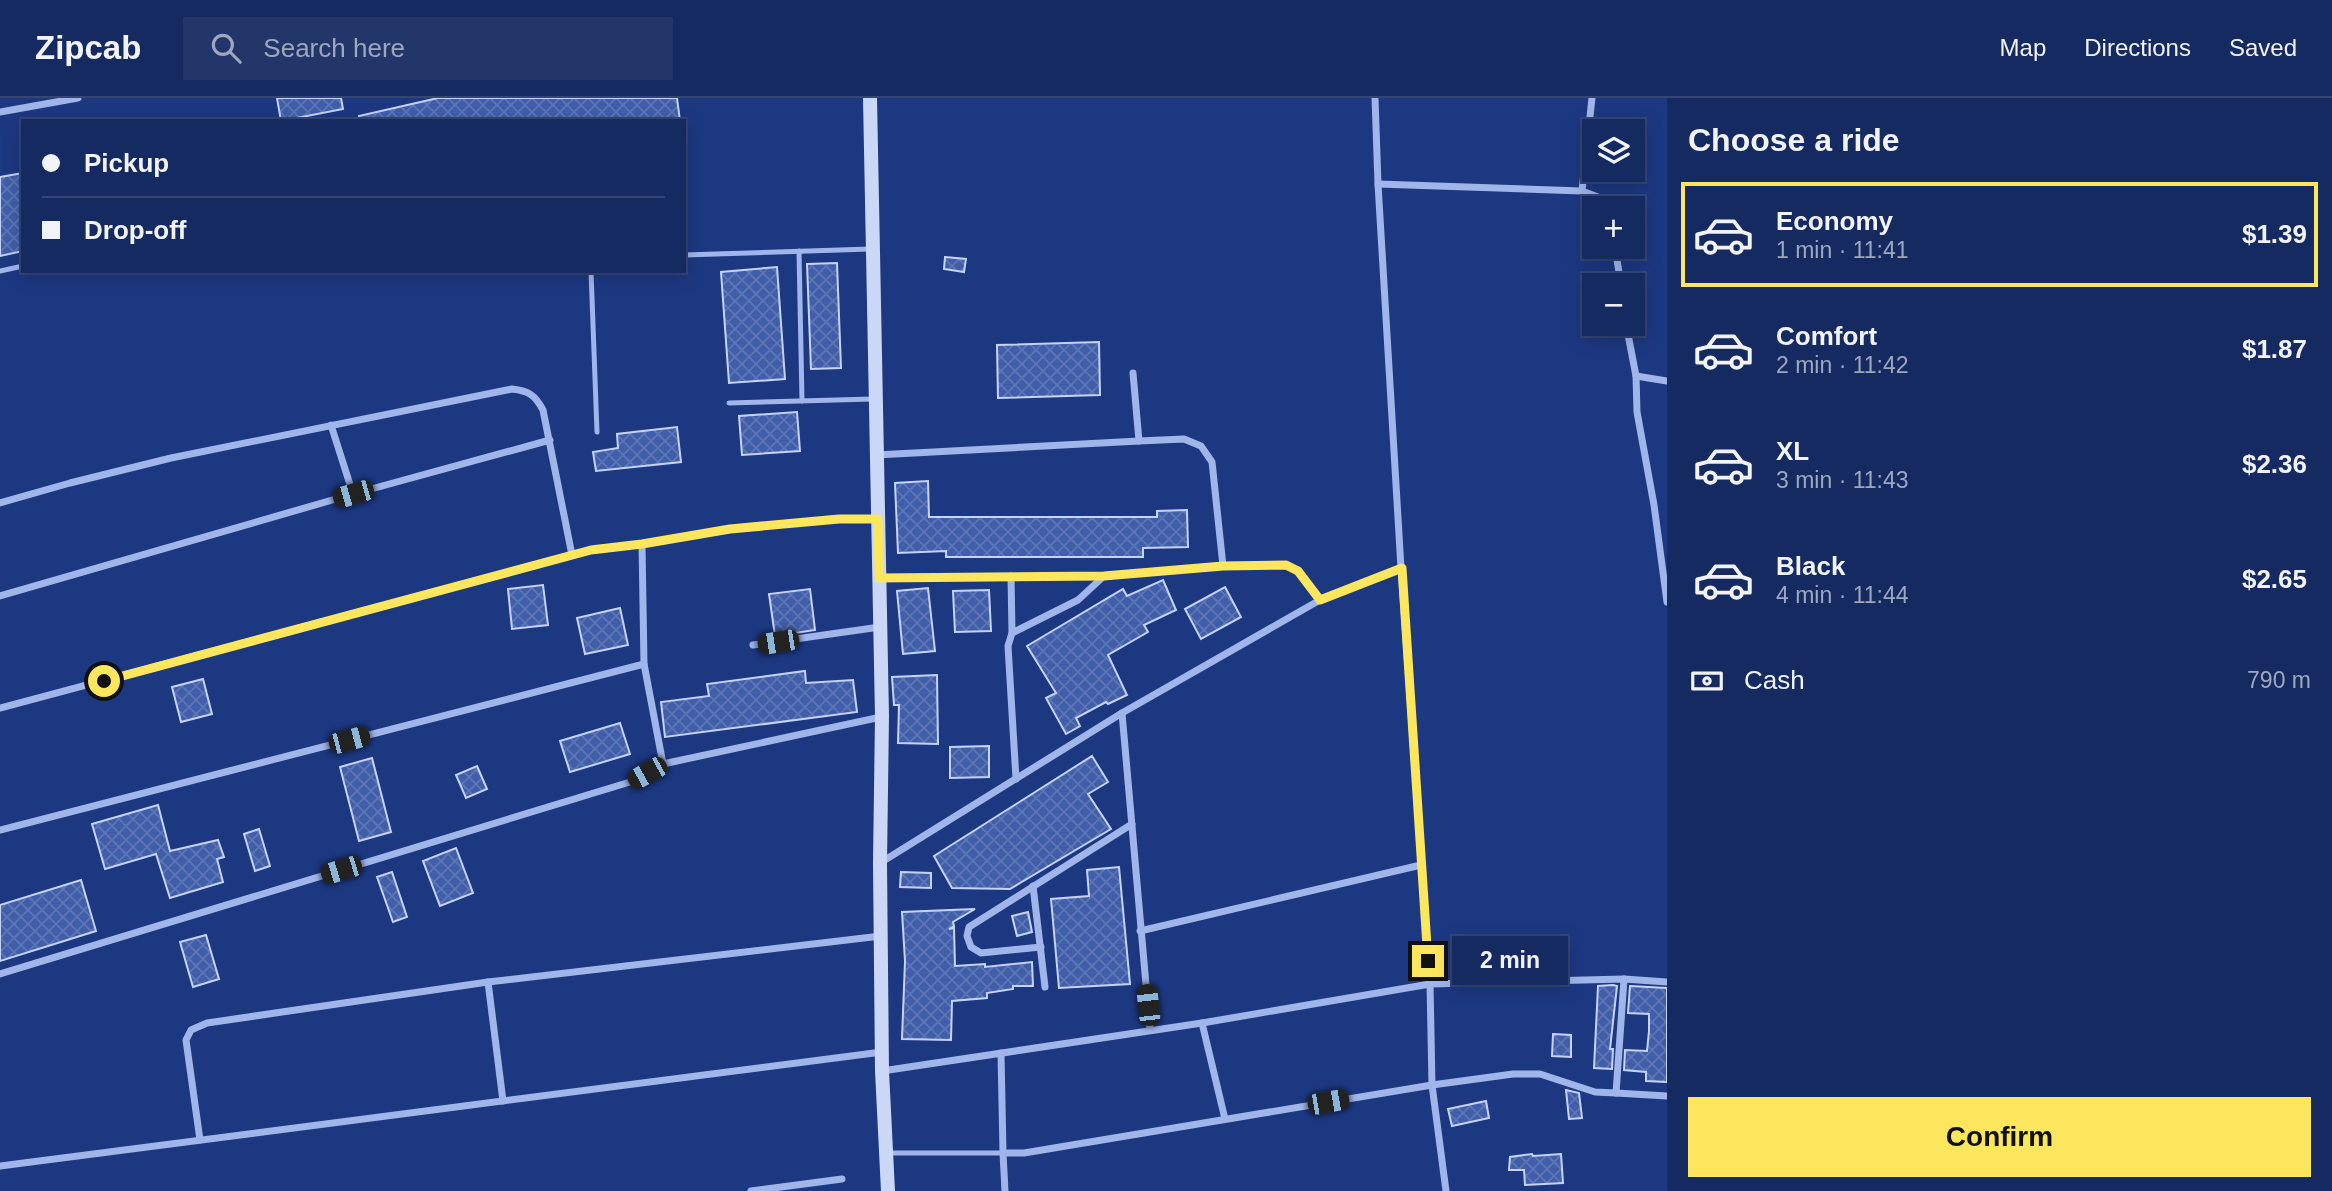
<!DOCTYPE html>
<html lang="en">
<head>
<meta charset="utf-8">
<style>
  :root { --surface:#152a61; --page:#22366a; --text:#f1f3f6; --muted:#9da7bd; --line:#344676; --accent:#fbe65d }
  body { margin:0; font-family:Arial,sans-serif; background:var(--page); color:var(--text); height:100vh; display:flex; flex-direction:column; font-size:26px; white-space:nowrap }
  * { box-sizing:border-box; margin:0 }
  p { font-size:23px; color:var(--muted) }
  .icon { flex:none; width:38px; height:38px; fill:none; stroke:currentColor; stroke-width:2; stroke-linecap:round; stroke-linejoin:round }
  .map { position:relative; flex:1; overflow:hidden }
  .panel { display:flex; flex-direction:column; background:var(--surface); width:665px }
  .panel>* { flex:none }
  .guide { position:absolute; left:21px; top:21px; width:665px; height:154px; border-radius:0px; box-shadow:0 4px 18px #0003,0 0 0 2px var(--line); display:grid; align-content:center; height:154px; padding:0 21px; background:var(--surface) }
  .buttons { position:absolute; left:1582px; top:21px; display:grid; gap:14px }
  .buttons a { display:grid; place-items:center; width:63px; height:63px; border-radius:0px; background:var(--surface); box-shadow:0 4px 18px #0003,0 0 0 2px var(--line); font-size:35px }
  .end { position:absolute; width:32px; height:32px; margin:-16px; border:9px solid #fbe65d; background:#111; box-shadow:0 0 0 4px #111 }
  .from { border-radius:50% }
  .bubble { position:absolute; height:49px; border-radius:0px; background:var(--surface); box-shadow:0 4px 18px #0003,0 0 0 2px var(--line); font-size:23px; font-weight:700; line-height:49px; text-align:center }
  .car { position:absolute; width:21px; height:42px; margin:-21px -10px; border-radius:9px; box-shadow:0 0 5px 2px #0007; background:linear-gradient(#222 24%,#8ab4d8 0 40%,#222 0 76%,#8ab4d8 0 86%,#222 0) }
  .guide b { display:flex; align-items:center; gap:24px; height:66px; font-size:26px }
  .guide b+b { border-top:2px solid var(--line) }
  .guide i { width:18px; height:18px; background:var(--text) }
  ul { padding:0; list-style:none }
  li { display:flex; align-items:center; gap:21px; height:105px; margin:0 14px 10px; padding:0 7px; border:4px solid transparent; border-radius:0px }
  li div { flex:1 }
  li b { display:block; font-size:26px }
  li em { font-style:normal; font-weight:700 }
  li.on { border-color:var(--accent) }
  li>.icon { width:63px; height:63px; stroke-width:1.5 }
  h2 { padding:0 21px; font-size:32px; line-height:84px }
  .pay { display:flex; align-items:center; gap:18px; height:77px; padding:0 21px; font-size:26px }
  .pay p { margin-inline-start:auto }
  .action { display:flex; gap:14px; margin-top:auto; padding:14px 21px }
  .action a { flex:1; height:80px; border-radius:0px; background:var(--accent); color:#111; font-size:28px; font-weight:700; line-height:80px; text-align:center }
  header { display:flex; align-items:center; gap:42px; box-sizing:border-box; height:98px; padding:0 35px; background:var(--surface); border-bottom:2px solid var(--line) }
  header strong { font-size:33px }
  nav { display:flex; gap:38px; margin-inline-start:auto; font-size:24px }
  .search { width:490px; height:63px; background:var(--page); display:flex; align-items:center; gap:18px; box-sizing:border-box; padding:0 24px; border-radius:0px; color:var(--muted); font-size:26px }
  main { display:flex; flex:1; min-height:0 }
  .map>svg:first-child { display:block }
  .building { fill:url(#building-cross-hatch); stroke:#c4d3f7; stroke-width:2 }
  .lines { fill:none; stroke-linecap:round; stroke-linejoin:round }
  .lane { stroke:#a0b5ea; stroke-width:5 }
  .street { stroke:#a0b5ea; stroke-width:7 }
  .secondary { stroke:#cbd7f7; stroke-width:14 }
  .route { stroke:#fbe65d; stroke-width:9 }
</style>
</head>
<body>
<header>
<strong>Zipcab</strong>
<div class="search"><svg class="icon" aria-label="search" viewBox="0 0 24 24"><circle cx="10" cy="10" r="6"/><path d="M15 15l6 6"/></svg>Search here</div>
<nav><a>Map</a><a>Directions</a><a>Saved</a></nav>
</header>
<main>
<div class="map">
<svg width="1667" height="1093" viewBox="0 0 1667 1093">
  <defs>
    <pattern id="building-cross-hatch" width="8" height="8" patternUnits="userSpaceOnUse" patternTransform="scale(1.75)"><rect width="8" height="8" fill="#405ea9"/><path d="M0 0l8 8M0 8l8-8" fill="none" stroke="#5d76b6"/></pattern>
  </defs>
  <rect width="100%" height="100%" fill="#1c3881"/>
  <g class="building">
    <path d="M277 0H341L343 11 281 23Z"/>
    <path d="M438 0H677L680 23H360L359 18Z"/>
    <path d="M23 75V153L0 158V79Z"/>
    <path d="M945 159 966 161 964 174 944 171Z"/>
    <path d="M837 165 841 270 811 271 807 166Z"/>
    <path d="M777 169 785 281 729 285 721 174Z"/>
    <path d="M1099 244 1100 297 998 300 997 247Z"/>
    <path d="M797 314 800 353 742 357 739 318Z"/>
    <path d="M677 329 681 364 596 373 593 354 618 350 617 336Z"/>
    <path d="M928 383 929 419H1157V413L1187 412 1188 449 1143 450V459H946V453L898 455 895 385Z"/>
    <path d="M1163 482 1176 512 1144 527 1148 534 1108 557 1127 597 1108 606 1106 604 1076 620 1080 628 1066 636 1046 600 1056 595 1027 548 1123 491 1127 498Z"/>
    <path d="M543 487 548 527 512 531 508 491Z"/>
    <path d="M1225 489 1241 519 1201 541 1185 511Z"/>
    <path d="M928 490 935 553 903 556 897 493Z"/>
    <path d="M810 491 815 532 775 538 769 496Z"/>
    <path d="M989 492 991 533 955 534 953 493Z"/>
    <path d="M620 510 628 547 585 556 577 520Z"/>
    <path d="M805 573 806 585 853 582 857 614 665 639 661 604 709 598 707 586Z"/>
    <path d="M937 577 938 646 898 645 899 607H894L892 579Z"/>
    <path d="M203 581 212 616 181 624 172 589Z"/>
    <path d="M620 625 630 656 570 674 560 643Z"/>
    <path d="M989 648V679L950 680V649Z"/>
    <path d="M1092 658 1108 684 1088 696 1111 731 1010 791 952 790 934 758Z"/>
    <path d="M372 660 391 734 359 743 340 669Z"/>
    <path d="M477 668 487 691 466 700 456 677Z"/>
    <path d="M158 707 170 753 218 742 224 759 217 761 223 784 170 800 156 756 105 771 92 726Z"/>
    <path d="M259 731 270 768 255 773 244 736Z"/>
    <path d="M456 750 473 795 440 808 423 763Z"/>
    <path d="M1119 769 1130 886 1059 890 1051 801 1089 798 1087 772Z"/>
    <path d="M392 774 407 819 393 824 377 779Z"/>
    <path d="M901 774 931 775V790L900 789Z"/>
    <path d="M81 782 96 833 0 863V807Z"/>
    <path d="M975 811 953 824 954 828 949 831 954 830 955 868 985 866V869L1032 864 1033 888H1013V891L987 895V900L952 903 951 942 902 941 905 863 902 814Z"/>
    <path d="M1028 814 1032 834 1017 838 1012 818Z"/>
    <path d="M206 837 219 881 193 889 180 844Z"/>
    <path d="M1613 887 1617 888 1610 951H1613L1612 971 1594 970 1598 888Z"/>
    <path d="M1630 888 1667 890V984L1646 983V974L1624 972 1625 952 1647 953 1649 933V916L1628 915Z"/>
    <path d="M1553 936 1571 937V959L1552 958Z"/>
    <path d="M1566 992 1579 995 1582 1020 1569 1021Z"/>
    <path d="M1486 1003 1489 1020 1452 1028 1448 1011Z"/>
    <path d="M1532 1056 1533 1058 1561 1056 1563 1085 1525 1087 1524 1072H1509L1510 1059Z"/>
  </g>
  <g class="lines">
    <g class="lane">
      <path d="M799 153 802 303"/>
      <path d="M684 157 870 151"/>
      <path d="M0 173 23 168"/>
      <path d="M591 173 597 334"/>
      <path d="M729 305 873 301"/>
      <path d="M889 1055H1003"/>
    </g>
    <g class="street">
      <path d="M1375 0 1378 86 1401 470 1430 886 1432 987 1446 1093"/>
      <path d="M0 14 78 0"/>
      <path d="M1378 86 1582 93 1598 99 1609 110"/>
      <path d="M1582 93 1592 0"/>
      <path d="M1615 149 1621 187"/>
      <path d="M1626 226 1636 278 1667 283"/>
      <path d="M1636 278 1637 314 1654 407 1667 504"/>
      <path d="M331 327 353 396"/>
      <path d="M1139 343 1184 341 1201 348 1212 364 1223 468"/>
      <path d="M876 357 1139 343 1133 275"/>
      <path d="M0 405 70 385 171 360 512 291C529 293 535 297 543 312L572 457"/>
      <path d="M642 446 644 566 663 666"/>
      <path d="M1011 478 1012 535"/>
      <path d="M880 480 1104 478 1223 468 1286 467 1299 473 1320 502"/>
      <path d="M0 498 353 396 550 342"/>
      <path d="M753 547 880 529"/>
      <path d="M0 610 591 452 642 446 730 431 839 421H878"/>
      <path d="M1122 615 1150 932"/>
      <path d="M1016 681 1008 548 1012 535 1078 502 1104 478"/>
      <path d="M0 732 644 566"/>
      <path d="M880 765 1122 615 1320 502 1401 470"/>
      <path d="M1033 788 1045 889"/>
      <path d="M1140 833 1421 767"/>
      <path d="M1041 849 981 855 971 849 967 838 969 829 1132 726"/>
      <path d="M0 876 630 684 663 666 881 619"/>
      <path d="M1624 881 1616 995 1667 998"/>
      <path d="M488 884 503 1003"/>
      <path d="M1202 925 1225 1021"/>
      <path d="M1001 955 1003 1055"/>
      <path d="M882 973 1202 925 1430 886 1624 881 1667 884"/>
      <path d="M200 1042 186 942 191 932 207 925 488 884 881 838"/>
      <path d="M0 1068 882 954"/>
      <path d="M751 1093 842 1081"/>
      <path d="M1005 1093 1003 1055H1024L1432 987 1513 976H1540L1595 994 1616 995"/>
    </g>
    <path class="secondary" d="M870 0 882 618 880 765 882 973 888 1093"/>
  </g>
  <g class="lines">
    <path class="route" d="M104 583 591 452 642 446 730 431 839 421H878L879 480 1104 478 1223 468 1286 467 1298 473 1320 502 1402 470 1428 863"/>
  </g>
</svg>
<div class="buttons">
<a><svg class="icon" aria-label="layers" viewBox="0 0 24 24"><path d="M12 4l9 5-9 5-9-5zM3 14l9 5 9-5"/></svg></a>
<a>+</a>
<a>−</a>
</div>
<i class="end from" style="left:104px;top:583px"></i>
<i class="end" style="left:1428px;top:863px"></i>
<div class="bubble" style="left:1452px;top:838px;width:116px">2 min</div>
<i class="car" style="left:353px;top:396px;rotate:254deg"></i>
<i class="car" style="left:778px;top:544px;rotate:261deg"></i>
<i class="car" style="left:349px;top:642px;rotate:75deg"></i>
<i class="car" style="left:647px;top:675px;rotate:241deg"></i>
<i class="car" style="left:341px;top:772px;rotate:253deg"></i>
<i class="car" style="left:1148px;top:907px;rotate:354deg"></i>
<i class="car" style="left:1328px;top:1004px;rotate:80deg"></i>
<div class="guide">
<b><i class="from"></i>Pickup</b>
<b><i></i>Drop-off</b>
</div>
</div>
<section class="panel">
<h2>Choose a ride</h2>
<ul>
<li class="on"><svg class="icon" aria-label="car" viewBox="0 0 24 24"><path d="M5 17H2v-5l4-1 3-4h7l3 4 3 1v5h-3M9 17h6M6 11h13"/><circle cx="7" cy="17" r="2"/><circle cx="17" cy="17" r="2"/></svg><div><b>Economy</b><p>1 min · 11:41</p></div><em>$1.39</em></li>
<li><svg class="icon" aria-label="car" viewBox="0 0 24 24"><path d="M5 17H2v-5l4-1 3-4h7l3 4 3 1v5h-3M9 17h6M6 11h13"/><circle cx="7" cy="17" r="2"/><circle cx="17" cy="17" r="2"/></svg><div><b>Comfort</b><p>2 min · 11:42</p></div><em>$1.87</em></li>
<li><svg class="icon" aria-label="car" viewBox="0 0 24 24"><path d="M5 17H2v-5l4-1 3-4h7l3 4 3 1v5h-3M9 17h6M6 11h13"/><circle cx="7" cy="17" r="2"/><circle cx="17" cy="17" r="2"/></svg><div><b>XL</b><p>3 min · 11:43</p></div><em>$2.36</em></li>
<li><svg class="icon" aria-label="car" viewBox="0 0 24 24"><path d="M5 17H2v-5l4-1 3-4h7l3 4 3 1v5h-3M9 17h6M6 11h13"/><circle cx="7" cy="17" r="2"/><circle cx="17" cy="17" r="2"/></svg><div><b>Black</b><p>4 min · 11:44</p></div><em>$2.65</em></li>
</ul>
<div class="pay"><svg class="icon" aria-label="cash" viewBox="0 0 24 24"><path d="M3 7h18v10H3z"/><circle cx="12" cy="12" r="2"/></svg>Cash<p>790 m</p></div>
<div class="action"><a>Confirm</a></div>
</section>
</main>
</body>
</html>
